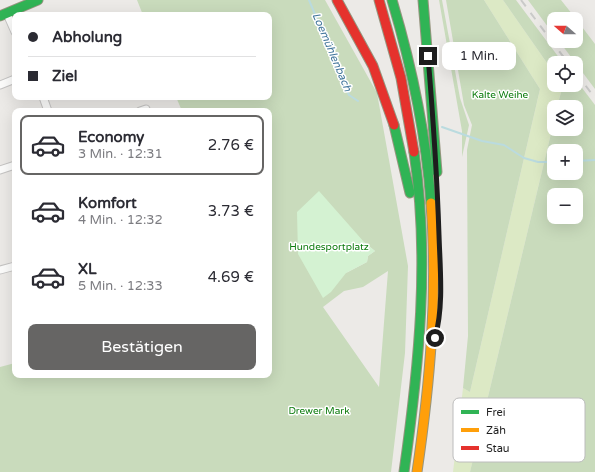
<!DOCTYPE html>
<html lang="de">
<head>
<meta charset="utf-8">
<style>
  :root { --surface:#fff; --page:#f2f2f3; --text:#2b2b33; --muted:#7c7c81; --line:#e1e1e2; --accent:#666564 }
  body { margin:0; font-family:"Varela Round",sans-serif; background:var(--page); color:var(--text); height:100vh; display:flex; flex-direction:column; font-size:15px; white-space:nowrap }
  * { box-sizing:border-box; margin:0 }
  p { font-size:13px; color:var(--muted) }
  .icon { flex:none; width:22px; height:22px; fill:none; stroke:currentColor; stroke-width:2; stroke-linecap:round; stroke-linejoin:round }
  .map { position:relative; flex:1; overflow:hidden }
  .drawer { position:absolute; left:12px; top:108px; width:260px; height:270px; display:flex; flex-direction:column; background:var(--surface); border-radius:8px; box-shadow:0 4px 16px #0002 }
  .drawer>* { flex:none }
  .banner { position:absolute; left:12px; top:12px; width:260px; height:88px; border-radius:8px; box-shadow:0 4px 16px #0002; display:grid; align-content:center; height:88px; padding:0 16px; background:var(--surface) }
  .needle { width:26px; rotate:290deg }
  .fabs { position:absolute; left:547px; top:12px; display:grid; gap:8px }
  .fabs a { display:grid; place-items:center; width:36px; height:36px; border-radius:8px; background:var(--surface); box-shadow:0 4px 16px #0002; font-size:20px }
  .end { position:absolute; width:18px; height:18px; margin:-9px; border:5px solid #1e1e1e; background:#fff; box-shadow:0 0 0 2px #fff }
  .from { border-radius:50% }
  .bubble { position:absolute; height:28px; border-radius:8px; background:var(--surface); box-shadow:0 4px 16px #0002; font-size:13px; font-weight:600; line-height:28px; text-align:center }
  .banner b { display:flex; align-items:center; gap:14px; height:38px; font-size:15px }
  .banner b+b { border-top:1px solid var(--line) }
  .banner i { width:10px; height:10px; background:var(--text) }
  ul { padding:7px 0 0; list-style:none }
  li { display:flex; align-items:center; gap:12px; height:60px; margin:0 8px 6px; padding:0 8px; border:2px solid transparent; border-radius:8px }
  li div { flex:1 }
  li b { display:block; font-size:15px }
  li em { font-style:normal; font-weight:600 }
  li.active { border-color:var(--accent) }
  li>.icon { width:36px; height:36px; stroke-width:1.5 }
  .primary-button { display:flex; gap:8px; margin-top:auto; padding:8px 16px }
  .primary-button a { flex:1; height:46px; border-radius:8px; background:var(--accent); color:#fff; font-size:16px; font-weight:600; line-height:46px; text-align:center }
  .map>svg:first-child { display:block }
  .grass { fill:#dce9c5 }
  .forest { fill:#c9dbbc; fill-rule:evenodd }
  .park { fill:#d4f2d2 }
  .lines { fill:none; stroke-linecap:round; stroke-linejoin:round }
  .stream { stroke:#badbdf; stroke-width:2 }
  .street-casing { stroke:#c5c4c3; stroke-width:9 }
  .fast-casing { stroke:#96957f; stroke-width:11 }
  .slow-casing { stroke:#96957f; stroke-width:11 }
  .jam-casing { stroke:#96957f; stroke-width:11 }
  .street { stroke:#fcfcfb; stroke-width:7 }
  .fast { stroke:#30b455; stroke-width:9 }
  .slow { stroke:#ff9f0a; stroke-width:9 }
  .jam { stroke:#e5322d; stroke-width:9 }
  .rail { stroke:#cacac9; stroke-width:2; stroke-dasharray:8 8; stroke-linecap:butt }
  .route { stroke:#1e1e1e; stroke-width:5 }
  .labels { text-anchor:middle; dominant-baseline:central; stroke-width:3; stroke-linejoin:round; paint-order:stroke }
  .park-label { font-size:10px; fill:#0c7b0d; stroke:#fff }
  .water-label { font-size:11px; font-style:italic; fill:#45789d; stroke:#fff }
  .key { fill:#fff; stroke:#bcbcbc; stroke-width:1 }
  .key-label { font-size:11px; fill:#1e1e1e }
</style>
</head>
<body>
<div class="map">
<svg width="595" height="472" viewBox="0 0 595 472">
  <rect width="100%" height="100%" fill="#eceae7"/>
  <path class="grass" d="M484 0H503L554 73V85H563L557 107H554V121L470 472H453L463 388 470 392 540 89Z"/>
  <g class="forest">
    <path d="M137 0H325L377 93 408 266 405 353 391 472H0V367L15 363V375H269V111H182L176 97H269V15H143ZM364 242 375 251 368 256 367 262 346 273ZM388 271 379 387 323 307 344 291 363 287Z"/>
    <path d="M439 0H442L460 98 469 125 462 157V131Z"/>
    <path d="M446 0H484L540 89 470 392 463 388 468 336 467 150 472 125 464 105Z"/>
    <path d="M503 0H516L563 63H554V73Z"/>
    <path d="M528 0H561L576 19H554V35Z"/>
    <path d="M576 19 595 44V89L559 41H576Z"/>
    <path d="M576 80 595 105V472H470L554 121V129H576V107H557L563 85H576ZM554 151H576V173H554ZM554 195H576V217H554Z"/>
  </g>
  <path class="park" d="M319 191 364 242 375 251 368 256 367 262 346 273 331 292 323 298 298 254 297 212Z"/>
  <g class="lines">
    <g class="stream">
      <path d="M309 0 349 95 358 101"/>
      <path d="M442 127 482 141 504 145 524 158 538 162H554"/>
      <path d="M576 161 595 160"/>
    </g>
    <g class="street-casing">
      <g id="street">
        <path d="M7 14 15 32"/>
        <path d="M0 85 15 79"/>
        <path d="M43 97 48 111"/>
        <path d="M140 111 146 109"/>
        <path d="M0 170 15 165"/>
        <path d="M0 270 15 266"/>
      </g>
    </g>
    <g class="fast-casing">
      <g id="fast">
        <path d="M392 0C412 67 426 133 431 203"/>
        <path d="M423 0 437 172"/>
        <path d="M0 16 38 0"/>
        <path d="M394 125 410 193"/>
        <path d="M404 472C419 366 430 258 414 152"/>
      </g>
    </g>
    <g class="slow-casing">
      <path id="slow" d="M417 472C430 383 438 294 431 203"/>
    </g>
    <g class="jam-casing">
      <g id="jam">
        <path d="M337 0 373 66 394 125"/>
        <path d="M379 0 401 78 414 152"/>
      </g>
    </g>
    <use href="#street" class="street"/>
    <use href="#fast" class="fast"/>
    <use href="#slow" class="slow"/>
    <use href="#jam" class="jam"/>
    <g class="rail">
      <path d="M521 0 568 63"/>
      <path d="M576 73 595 98"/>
    </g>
  </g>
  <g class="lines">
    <path class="route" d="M428 56C433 116 437 175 439 235 440 268 444 306 435 338"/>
  </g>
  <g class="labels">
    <g class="park-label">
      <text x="500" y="95">Kalte Weihe</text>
      <text x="329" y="247">Hundesportplatz</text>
      <text x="319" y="411">Drewer Mark</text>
    </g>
    <g class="water-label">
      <text transform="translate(332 52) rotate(67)">Loemühlenbach</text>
    </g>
  </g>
  <rect x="453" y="398" width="132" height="64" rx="6" class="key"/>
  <rect x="461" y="410" width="18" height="4" fill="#30b455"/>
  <rect x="461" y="428" width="18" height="4" fill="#ff9f0a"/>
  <rect x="461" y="446" width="18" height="4" fill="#e5322d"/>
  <g class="key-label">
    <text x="486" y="416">Frei</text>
    <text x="486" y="434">Zäh</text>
    <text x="486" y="452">Stau</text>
  </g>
</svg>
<div class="fabs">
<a><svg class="needle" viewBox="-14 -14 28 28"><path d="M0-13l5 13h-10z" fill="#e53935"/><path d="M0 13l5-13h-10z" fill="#7c7c81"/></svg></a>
<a><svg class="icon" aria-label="locate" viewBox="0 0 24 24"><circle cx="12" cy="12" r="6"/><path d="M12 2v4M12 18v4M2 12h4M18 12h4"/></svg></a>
<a><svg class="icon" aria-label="layers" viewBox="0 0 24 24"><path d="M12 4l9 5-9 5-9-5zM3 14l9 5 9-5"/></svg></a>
<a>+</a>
<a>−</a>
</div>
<i class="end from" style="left:435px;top:338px"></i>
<i class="end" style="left:428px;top:56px"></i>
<div class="bubble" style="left:442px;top:42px;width:74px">1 Min.</div>
<div class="banner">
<b><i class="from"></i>Abholung</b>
<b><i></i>Ziel</b>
</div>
<section class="drawer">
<ul>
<li class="active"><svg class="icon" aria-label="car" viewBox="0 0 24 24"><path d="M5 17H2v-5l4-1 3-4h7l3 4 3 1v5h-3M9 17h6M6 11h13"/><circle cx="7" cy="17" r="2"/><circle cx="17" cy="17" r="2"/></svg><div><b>Economy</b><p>3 Min. · 12:31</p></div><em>2.76 €</em></li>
<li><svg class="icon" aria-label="car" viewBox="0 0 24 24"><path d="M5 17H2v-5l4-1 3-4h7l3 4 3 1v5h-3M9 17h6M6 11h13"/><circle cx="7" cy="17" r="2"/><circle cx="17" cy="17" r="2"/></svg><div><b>Komfort</b><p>4 Min. · 12:32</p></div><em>3.73 €</em></li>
<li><svg class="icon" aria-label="car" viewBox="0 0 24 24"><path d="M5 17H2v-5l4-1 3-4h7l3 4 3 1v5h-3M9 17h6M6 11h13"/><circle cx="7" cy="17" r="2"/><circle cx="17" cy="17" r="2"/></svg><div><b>XL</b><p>5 Min. · 12:33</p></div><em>4.69 €</em></li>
</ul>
<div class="primary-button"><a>Bestätigen</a></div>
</section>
</div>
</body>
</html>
